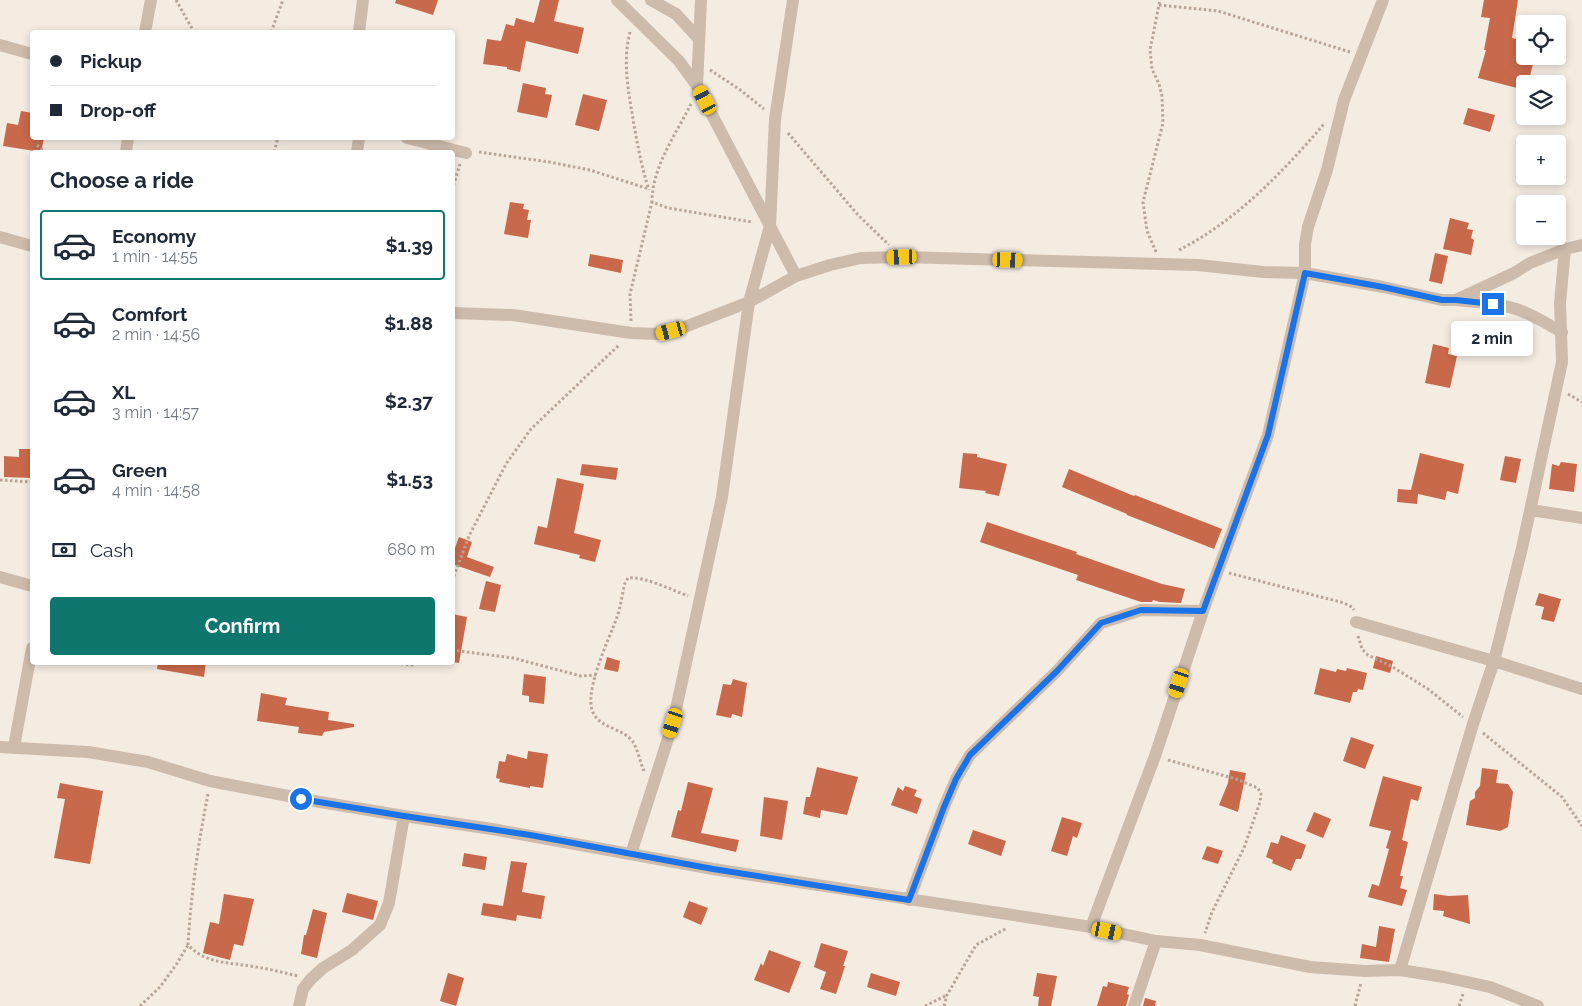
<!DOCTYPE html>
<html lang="en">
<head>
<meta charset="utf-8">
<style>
  :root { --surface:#fff; --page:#f2f2f3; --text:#1f2937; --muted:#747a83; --line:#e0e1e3; --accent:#0f766e }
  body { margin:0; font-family:Raleway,sans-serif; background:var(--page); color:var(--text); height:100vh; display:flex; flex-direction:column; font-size:19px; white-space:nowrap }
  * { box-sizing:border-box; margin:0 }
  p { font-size:16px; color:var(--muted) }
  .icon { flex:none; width:28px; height:28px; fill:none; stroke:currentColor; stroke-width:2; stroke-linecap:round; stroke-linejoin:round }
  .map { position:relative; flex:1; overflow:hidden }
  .side { position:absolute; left:30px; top:150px; width:425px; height:515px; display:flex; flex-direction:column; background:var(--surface); border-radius:5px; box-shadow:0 2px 8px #0003 }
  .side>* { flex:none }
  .hud { position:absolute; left:30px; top:30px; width:425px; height:110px; border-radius:5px; box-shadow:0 2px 8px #0003; display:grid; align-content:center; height:110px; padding:0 20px; background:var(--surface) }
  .controls { position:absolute; left:1516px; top:15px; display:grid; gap:10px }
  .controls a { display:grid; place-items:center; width:50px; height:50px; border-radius:5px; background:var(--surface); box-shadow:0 2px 8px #0003; font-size:25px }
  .end { position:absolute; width:22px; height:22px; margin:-11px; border:6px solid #1a73e8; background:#fff; box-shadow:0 0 0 2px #fff }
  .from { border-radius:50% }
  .bubble { position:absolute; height:35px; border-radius:5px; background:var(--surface); box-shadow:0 2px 8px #0003; font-size:16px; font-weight:700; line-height:35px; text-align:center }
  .car { position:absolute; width:15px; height:30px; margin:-15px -8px; border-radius:6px; box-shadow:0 0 4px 1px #0007; background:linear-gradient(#f5c518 24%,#345 0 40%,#f5c518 0 76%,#345 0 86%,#f5c518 0) }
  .hud b { display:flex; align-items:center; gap:18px; height:48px; font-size:19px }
  .hud b+b { border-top:1px solid var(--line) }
  .hud i { width:12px; height:12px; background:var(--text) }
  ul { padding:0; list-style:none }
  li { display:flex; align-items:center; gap:15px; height:70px; margin:0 10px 8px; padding:0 10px; border:2px solid transparent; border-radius:5px }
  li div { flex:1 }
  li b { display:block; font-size:19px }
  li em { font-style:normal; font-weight:700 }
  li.selected { border-color:var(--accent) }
  li>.icon { width:45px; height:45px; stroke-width:1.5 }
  h2 { padding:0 20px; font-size:22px; line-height:60px }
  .pay { display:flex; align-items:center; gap:12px; height:55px; padding:0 20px; font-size:19px }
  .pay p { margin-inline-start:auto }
  .button { display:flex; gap:10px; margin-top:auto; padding:10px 20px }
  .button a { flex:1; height:58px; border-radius:5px; background:var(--accent); color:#fff; font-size:20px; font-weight:700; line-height:58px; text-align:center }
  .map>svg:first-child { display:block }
  .building { fill:#c8694b }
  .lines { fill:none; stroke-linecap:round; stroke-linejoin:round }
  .path { stroke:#b9a596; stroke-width:3; stroke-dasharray:2.5 2.5; stroke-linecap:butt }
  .minor { stroke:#cdbbac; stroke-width:12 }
  .route { stroke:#1a73e8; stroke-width:6 }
</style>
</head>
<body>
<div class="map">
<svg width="1582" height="1006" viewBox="0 0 1582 1006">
  <rect width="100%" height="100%" fill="#f4ebe1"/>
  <g class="building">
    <path d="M396 0H438L433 15 395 3Z"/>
    <path d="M540 0H559L554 21 584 28 578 54 526 41 520 72 507 69V67L483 64 487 39 501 41 506 24 514 26 516 18 534 23Z"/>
    <path d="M1484 0H1518L1512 38 1525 41V56H1535L1528 84H1525V90L1478 78 1486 50H1484L1490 18 1481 17Z"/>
    <path d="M523 83 546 88 545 94 552 95 547 118 517 112Z"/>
    <path d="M583 94 607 100 599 131 575 125Z"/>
    <path d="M1468 108 1495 115 1490 132 1463 124Z"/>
    <path d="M21 111 32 113V138H44L41 152 3 146 7 123 18 125Z"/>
    <path d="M510 202 524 204 523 209 529 210 527 220H531L528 238 504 234Z"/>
    <path d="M1450 218 1469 223 1467 229 1473 230 1471 238 1474 240 1471 255 1443 249Z"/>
    <path d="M1435 253 1448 256 1442 284 1429 281Z"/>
    <path d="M590 254 623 260 621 273 588 266Z"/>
    <path d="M1433 344 1449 348 1448 354 1457 356 1450 388 1425 383Z"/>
    <path d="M19 449H32V478L4 477V456L19 457Z"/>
    <path d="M963 453 977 454V457L1007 464 999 496 985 493 986 491 959 488Z"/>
    <path d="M1420 453 1464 464 1458 494 1447 491 1445 500 1418 494 1417 504 1397 502 1398 489 1411 490Z"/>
    <path d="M1505 456 1521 459 1516 483 1500 480Z"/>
    <path d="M1561 462 1577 464 1574 492 1549 489 1552 464 1559 466Z"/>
    <path d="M582 464 618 468 616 480 580 475Z"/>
    <path d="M1069 469 1134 496 1135 495 1222 529 1214 549 1127 515V514L1062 487Z"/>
    <path d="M557 478 584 484 574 533 601 540 595 562 579 558 580 555 534 544 538 526 547 528Z"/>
    <path d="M987 522 1077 552 1076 554 1162 584 1185 589 1181 603 1160 602 1153 600 1152 602H1141L1076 580 1078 575 980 542Z"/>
    <path d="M459 537 472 542 467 557 494 567 490 577 452 564V556Z"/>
    <path d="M486 581 501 585 495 612 479 609Z"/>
    <path d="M1539 593 1561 599 1554 622 1541 619 1544 607 1535 605Z"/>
    <path d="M452 614 467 617 459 663 452 662Z"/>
    <path d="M1376 656 1393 661 1390 673 1373 668Z"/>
    <path d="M607 657 620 661 618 672 604 669Z"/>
    <path d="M158 662H206L204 677 157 669Z"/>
    <path d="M1320 668 1336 672 1337 669 1346 671 1347 668 1367 673 1363 690 1358 689 1357 692H1353L1350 703 1314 694Z"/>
    <path d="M524 674 546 677 544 704 529 702V696L522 695Z"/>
    <path d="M733 679 747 683 742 717 732 714 731 718 716 715 723 684 731 685Z"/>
    <path d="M261 693 287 698 285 705 329 712 328 720 354 724V727L324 732 322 736 298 733 299 727 257 721Z"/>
    <path d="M1351 737 1374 745 1365 769 1343 761Z"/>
    <path d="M528 751 548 754 543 788 530 786V788L499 782 500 779 496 778 499 761 505 762 507 754 527 759Z"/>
    <path d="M817 767 858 777 847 815 821 810 820 818 803 814 806 797H810Z"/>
    <path d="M1482 768 1498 770 1496 783 1508 784 1513 792 1508 827 1500 831 1466 825 1470 801 1475 798V792L1480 786Z"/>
    <path d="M1230 770 1246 773 1238 812 1219 805 1228 783Z"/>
    <path d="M1383 776 1422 787 1418 801 1411 799 1402 840 1408 842 1400 876H1403L1400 888 1407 890 1402 906 1368 897 1372 884 1379 886 1389 849 1386 848 1391 831 1369 826Z"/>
    <path d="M688 782 713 788 701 833 739 840 736 852 671 837 678 810 681 811Z"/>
    <path d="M60 783 103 791 90 864 54 858 65 799 57 798Z"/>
    <path d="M905 786 917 790 914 796 922 799 917 814 891 805 898 787 903 791Z"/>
    <path d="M764 797 788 801 782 840 760 836Z"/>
    <path d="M1314 812 1331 819 1323 838 1306 831Z"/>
    <path d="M1062 817 1082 823 1077 838 1073 836 1067 856 1051 851Z"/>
    <path d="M973 830 1006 841 1001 856 968 844Z"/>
    <path d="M1281 835 1306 845 1301 859H1296L1291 871 1272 863 1273 860 1266 857 1271 842 1278 844Z"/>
    <path d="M1207 846 1223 851 1218 864 1202 859Z"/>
    <path d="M464 853 487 857 485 870 462 866Z"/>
    <path d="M511 861 527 863 522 892 545 896 541 919 517 915 516 921 481 915 483 903 503 906Z"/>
    <path d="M347 893 378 901 373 920 342 912Z"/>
    <path d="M224 894 254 899 243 946 234 944 230 960 203 953 210 922 219 924Z"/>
    <path d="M1434 894 1449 896 1468 895 1470 924 1443 916 1444 911 1433 910Z"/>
    <path d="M689 901 708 908 701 925 683 917Z"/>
    <path d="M313 909 327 913 317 958 301 954 304 935H306Z"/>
    <path d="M1379 926 1395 929 1389 962 1360 958 1362 944 1376 947Z"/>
    <path d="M821 943 848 951 843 966H845L836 994 820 989 826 972 814 967Z"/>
    <path d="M769 950 801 962 789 993 754 980 761 963 763 966Z"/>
    <path d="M448 973 464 978 456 1006 440 1001Z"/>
    <path d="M871 973 900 982 896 996 867 987Z"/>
    <path d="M1037 973 1057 976 1051 1006H1038L1039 997 1033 996Z"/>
    <path d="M1108 982 1129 987 1127 994 1129 995 1126 1006H1097L1103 986 1107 987Z"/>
    <path d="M1145 998 1156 1001 1155 1006H1143Z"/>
  </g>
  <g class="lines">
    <g class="path">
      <path d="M176 0 194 32"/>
      <path d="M1159 5 1218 11 1350 52"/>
      <path d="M271 32 283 0"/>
      <path d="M630 32C622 63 629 94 634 125 638 147 642 169 649 190"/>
      <path d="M710 70 739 89 764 109"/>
      <path d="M691 104C676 134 652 167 652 202L668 208 752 222"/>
      <path d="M788 133 858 215 889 245"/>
      <path d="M37 145 45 152"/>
      <path d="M274 152 278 138"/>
      <path d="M479 152 549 162 590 170 649 189"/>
      <path d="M452 190 460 164"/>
      <path d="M1179 250C1236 221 1283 172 1324 124"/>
      <path d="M1156 252 1147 231 1143 202 1163 123 1162 96 1159 84 1152 69 1150 50 1160 0"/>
      <path d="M631 321 630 294 652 202"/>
      <path d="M1568 394 1582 402"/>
      <path d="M0 480 32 482"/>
      <path d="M1229 573 1344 603 1352 607 1354 610"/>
      <path d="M452 581 469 536 506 464 531 429 619 345"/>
      <path d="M1358 636 1362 649 1368 655 1391 666 1428 689 1463 717"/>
      <path d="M452 650 513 658 581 676 596 675"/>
      <path d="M386 662 411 665 423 662"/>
      <path d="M1483 733 1562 797 1582 826"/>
      <path d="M1168 760 1236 779 1258 788 1261 794 1260 802 1244 848 1212 912 1205 933"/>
      <path d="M644 771C640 762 638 750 633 742 624 729 604 729 595 716 580 697 610 638 617 617 621 606 622 594 625 583L628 578C644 576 672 590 688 596"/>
      <path d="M208 794C198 844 191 894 188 945 207 965 231 962 256 967 270 969 284 973 298 976"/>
      <path d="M140 1006 160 987 176 965 188 945"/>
      <path d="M925 1006 947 995"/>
      <path d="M944 1006 947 995 976 945 1007 928"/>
      <path d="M1355 1006 1361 983"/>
      <path d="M1459 1006 1463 994"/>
    </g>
    <g class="minor">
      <path d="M617 0 679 61 697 86 796 276"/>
      <path d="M651 0 676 14 699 39"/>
      <path d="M145 32 151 0"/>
      <path d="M359 32 363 0"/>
      <path d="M0 45 32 54"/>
      <path d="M697 86 701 0"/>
      <path d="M407 138 466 153"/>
      <path d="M126 152 128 138"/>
      <path d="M357 152 359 138"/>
      <path d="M0 237 32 246"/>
      <path d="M1456 300C1476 302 1497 303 1516 309 1532 314 1547 324 1562 332"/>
      <path d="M452 313 513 315 631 333 659 334 682 328 749 302 796 276 830 265 861 258 902 257 1198 265 1263 272 1305 273 1383 287 1442 300H1456L1514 273 1530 263 1565 249 1582 245"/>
      <path d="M1531 510 1582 518"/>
      <path d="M0 577 32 586"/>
      <path d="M1356 622 1494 661 1582 689"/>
      <path d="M0 747 88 752 148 762 210 781 320 802 404 816 492 829 713 869 1091 927 1156 941 1200 945 1310 967 1365 971 1400 970 1444 977 1490 987 1538 1006"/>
      <path d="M14 747 32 648"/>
      <path d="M631 854 673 723 722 497 749 302 770 226 775 119 793 0"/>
      <path d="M909 900 944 807 956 779 970 755 1057 671 1101 623 1141 610 1203 611"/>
      <path d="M1091 927 1155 756 1203 611 1268 435 1305 273V244L1308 227 1327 170 1344 100 1383 0"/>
      <path d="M1400 970 1473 724 1494 661 1522 548 1562 362 1560 303 1565 249"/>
      <path d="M299 1006 303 989 311 979 323 968 352 950 380 925 389 903 404 816"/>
      <path d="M1134 1006 1156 941"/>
    </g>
  </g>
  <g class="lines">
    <path class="route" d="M301 799 404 816 530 835 713 869 909 900 944 807 956 779 970 755 1057 671 1101 623 1141 610 1203 611 1268 435 1305 273 1383 287 1442 300H1456L1493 304"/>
  </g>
</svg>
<div class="controls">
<a><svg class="icon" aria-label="locate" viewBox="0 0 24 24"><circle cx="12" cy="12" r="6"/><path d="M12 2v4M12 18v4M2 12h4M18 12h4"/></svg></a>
<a><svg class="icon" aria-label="layers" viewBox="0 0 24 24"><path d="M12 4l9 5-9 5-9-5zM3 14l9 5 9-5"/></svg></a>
<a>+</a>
<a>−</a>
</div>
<i class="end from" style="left:301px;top:799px"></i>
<i class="end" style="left:1493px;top:304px"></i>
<div class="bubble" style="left:1451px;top:321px;width:82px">2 min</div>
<i class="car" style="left:705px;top:100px;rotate:332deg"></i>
<i class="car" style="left:902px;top:257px;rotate:268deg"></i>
<i class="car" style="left:1008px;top:260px;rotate:92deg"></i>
<i class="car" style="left:671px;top:331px;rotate:255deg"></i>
<i class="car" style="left:1179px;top:683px;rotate:198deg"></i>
<i class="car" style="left:673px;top:723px;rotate:198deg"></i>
<i class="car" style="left:1107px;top:931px;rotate:102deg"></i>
<div class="hud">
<b><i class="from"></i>Pickup</b>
<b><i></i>Drop-off</b>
</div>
<section class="side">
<h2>Choose a ride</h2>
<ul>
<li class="selected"><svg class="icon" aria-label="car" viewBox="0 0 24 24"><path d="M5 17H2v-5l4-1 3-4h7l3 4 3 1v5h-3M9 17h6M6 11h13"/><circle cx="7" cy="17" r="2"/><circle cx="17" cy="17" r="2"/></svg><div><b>Economy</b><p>1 min · 14:55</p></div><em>$1.39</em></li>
<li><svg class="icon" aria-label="car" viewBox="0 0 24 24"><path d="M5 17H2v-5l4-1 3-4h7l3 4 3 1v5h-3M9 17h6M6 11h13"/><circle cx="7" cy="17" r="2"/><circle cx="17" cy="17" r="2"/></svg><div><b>Comfort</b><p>2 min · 14:56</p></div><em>$1.88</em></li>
<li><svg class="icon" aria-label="car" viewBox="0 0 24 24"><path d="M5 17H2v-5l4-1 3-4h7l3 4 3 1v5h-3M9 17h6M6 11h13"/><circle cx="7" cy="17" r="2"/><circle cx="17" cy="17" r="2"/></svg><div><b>XL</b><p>3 min · 14:57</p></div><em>$2.37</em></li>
<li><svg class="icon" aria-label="car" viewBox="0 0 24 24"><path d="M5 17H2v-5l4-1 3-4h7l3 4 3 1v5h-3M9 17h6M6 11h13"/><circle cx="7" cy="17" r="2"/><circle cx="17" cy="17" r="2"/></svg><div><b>Green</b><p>4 min · 14:58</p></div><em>$1.53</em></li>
</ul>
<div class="pay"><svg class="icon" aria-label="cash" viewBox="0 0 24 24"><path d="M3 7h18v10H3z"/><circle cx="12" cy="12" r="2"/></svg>Cash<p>680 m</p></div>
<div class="button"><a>Confirm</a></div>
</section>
</div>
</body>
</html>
